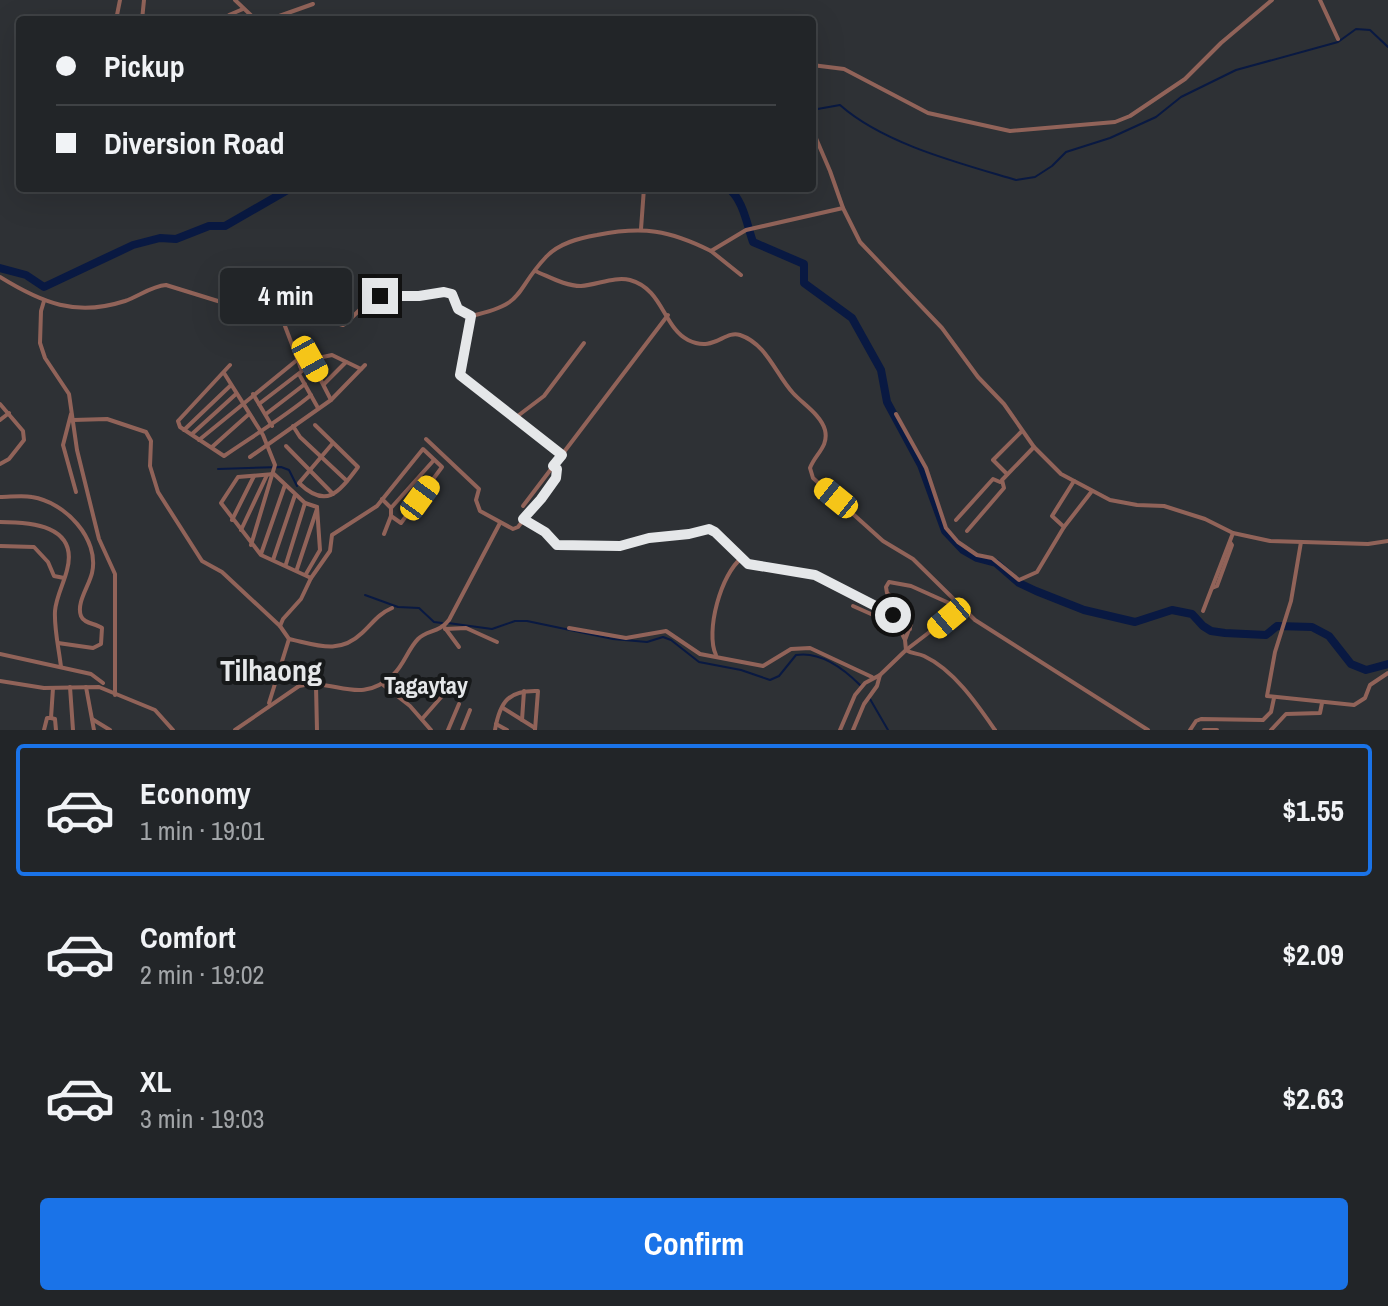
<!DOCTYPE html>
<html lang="en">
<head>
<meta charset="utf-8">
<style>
  :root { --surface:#222528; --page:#2a2d30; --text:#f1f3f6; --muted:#a2a5a8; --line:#3f4245; --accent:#1a73e8 }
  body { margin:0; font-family:"Archivo Narrow",sans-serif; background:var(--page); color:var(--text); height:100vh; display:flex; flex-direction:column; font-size:30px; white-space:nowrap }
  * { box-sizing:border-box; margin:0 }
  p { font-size:26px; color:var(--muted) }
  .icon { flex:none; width:44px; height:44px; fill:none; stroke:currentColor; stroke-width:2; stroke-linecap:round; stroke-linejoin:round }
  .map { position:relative; height:730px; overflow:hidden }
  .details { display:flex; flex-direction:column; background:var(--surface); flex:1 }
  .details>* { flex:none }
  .banner { position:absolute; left:16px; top:16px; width:800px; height:176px; border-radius:8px; box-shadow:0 8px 32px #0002,0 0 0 2px var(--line); display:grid; align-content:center; height:176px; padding:0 40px; background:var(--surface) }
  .end { position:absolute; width:36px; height:36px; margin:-18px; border:10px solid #e5e7e9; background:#111; box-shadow:0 0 0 4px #111 }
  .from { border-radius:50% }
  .bubble { position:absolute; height:56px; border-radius:8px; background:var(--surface); box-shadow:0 8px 32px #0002,0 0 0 2px var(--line); font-size:26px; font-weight:700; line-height:56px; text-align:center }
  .car { position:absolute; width:24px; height:48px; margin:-24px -12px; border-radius:10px; box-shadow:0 0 6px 2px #0007; background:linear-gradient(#f5c518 24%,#345 0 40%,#f5c518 0 76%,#345 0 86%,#f5c518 0) }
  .banner b { display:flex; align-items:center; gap:28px; height:76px; font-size:30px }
  .banner b+b { border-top:2px solid var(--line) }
  .banner i { width:20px; height:20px; background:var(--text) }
  ul { padding:14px 0 0; list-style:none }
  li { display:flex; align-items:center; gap:24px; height:132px; margin:0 16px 12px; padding:0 24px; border:4px solid transparent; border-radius:8px }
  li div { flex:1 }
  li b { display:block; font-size:30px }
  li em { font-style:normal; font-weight:700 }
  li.on { border-color:var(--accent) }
  li>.icon { width:72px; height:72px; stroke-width:1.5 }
  .action { display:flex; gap:16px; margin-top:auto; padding:16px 40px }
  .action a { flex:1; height:92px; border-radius:8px; background:var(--accent); color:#fff; font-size:32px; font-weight:700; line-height:92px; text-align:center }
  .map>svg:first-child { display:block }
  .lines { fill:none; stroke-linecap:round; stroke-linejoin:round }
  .stream { stroke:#091942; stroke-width:2 }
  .river { stroke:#091942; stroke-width:8 }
  .minor { stroke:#916359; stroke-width:4 }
  .route { stroke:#e5e7e9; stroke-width:10 }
  .labels { text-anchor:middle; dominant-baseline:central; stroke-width:8; stroke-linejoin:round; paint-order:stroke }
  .neighbourhood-label { font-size:24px; font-weight:bold; fill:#e5e7e9; stroke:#17191a }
  .district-label { font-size:30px; font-weight:bold; fill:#e5e7e9; stroke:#17191a }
</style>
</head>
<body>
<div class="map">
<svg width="1388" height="730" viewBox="0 0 1388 730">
  <rect width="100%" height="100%" fill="#2e3135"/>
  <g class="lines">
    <g class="stream">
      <path d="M812 110 840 105C884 144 959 163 1016 180L1035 177 1052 166 1066 152 1110 138 1156 117 1181 97 1236 70 1338 42 1356 29 1370 30 1388 47"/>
      <path d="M218 469 281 467 289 470 297 486"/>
      <path d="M365 595 398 607 419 608 434 622 442 623"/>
      <path d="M448 623 492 629 515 621H527L613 639 647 642 663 637 671 640 699 662 741 670 770 680 779 676 796 655C820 651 844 669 860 685"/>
      <path d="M870 699 888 730"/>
    </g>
    <g class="river">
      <path d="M728 188C743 199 747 225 753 242L804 264V283L852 318 881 370 887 402 921 465 945 531 963 550 977 558 996 563 1019 583 1036 591 1084 610 1135 622 1172 610 1192 614 1203 626 1211 631 1225 633 1266 635 1277 626 1312 627 1329 636 1351 664 1366 670 1388 664"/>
      <path d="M0 268 26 275 44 287 133 245 160 238 176 239 209 226H225L291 188"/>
    </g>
    <g class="minor">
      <path d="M235 0 256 20"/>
      <path d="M1320 0 1338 39"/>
      <path d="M229 15 243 9"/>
      <path d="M116 20 120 0"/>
      <path d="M142 20 144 0"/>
      <path d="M268 20 313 4"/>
      <path d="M812 65 844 69 928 113 1010 131 1115 122 1130 116 1185 79 1221 43 1272 0"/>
      <path d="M812 129 830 171 843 208 860 242 942 328 978 377 1004 404 1034 447 1061 474 1110 500 1137 505 1164 506 1205 519 1233 533 1270 541 1368 544 1388 541"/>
      <path d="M641 229 644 188"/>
      <path d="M711 251 741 275"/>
      <path d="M535 271C550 277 565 286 581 286 597 285 615 276 630 280 663 289 663 327 688 340 714 353 724 330 740 335 767 344 776 375 793 393 803 404 821 415 825 430 829 447 815 454 810 468L813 478 883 541 913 559 975 620 1148 730"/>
      <path d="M0 277C42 303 76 317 125 301 139 296 152 286 166 285L221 302 259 299 343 325C353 318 361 307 371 300 377 296 443 292 452 294L458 309 471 316C527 304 513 292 546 257 559 243 579 238 597 235 643 226 669 230 711 251L746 230 843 208"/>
      <path d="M44 301 41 311 40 343 45 358 69 394 77 450 95 523 99 539 115 574V695"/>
      <path d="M471 316 460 375 562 455"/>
      <path d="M310 359 331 400"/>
      <path d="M230 365 178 421 180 427 224 456C253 436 283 418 311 395"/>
      <path d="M300 366C310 360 321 357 332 355L361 369"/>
      <path d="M224 373 263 435 275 465 251 545"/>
      <path d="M299 374 318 408"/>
      <path d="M324 384 346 362"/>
      <path d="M253 394 272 426"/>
      <path d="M0 404 23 431 24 440 9 459 0 464"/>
      <path d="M259 404 302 371 277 305"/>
      <path d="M71 414 63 445 76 492"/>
      <path d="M266 414 305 384"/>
      <path d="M896 414 926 468 946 528 958 542 977 555 992 558 1019 580 1037 572 1064 527"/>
      <path d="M515 418 544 396 584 343"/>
      <path d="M0 420 9 413"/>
      <path d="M73 420 107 419 146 432 151 441 150 466 158 492 202 561 222 572 280 626 289 639C317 645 339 655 362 633 372 624 378 614 392 608"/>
      <path d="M315 425 358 467C339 492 327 510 299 483L333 443"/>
      <path d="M293 426 300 437 347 481"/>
      <path d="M184 430 230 386"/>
      <path d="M192 434 236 394"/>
      <path d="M426 439 479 489 476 500 480 511 513 529 518 527 556 478 557 469 553 466"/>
      <path d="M199 440 297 360"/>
      <path d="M286 446 333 494"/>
      <path d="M212 447 249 414"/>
      <path d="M250 457 331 400 365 365"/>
      <path d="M1007 474 993 460 1022 431"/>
      <path d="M1074 481 1052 516 1064 527 1092 491"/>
      <path d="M0 497C10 497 22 495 32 497 65 502 100 539 92 573 89 586 76 603 81 616 84 624 95 623 102 628L101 644 93 648 58 643"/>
      <path d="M382 499 391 508V516L384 534"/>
      <path d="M523 506 668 315"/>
      <path d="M391 508 434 460"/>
      <path d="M523 519C539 527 549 542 562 547L620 546 649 538 689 534 709 529 715 532 748 564 815 575 893 615 905 640 906 650C912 654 917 653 924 656 954 670 977 704 995 730"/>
      <path d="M232 520 254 476"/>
      <path d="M956 520 993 479 1000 482"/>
      <path d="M0 522C30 522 79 525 67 570 64 583 56 597 55 611 54 629 59 649 61 667"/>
      <path d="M241 530 267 475"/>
      <path d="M967 531 1004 488 1002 480 1034 447"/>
      <path d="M1301 542 1291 601 1275 652 1267 696 1354 705 1365 698 1370 685 1388 673"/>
      <path d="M0 546 34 547 48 562 54 576 64 578"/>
      <path d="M261 554 285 485"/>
      <path d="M273 560 295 495"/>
      <path d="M286 564 305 503"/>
      <path d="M297 569 317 509"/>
      <path d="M306 574 320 550 317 507"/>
      <path d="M311 578 261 555 221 503 238 477 274 474 305 503 317 507"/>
      <path d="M1212 588 1217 586 1232 545 1230 542"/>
      <path d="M853 606 898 626 910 629"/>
      <path d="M1203 611 1233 533"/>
      <path d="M280 626 283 619 301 599 311 578 330 551 332 535 377 506 423 449 442 467 401 523 391 516"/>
      <path d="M445 628 459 647"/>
      <path d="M569 628 626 638 666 631 700 654 763 666 791 649 810 648 872 677"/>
      <path d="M445 629 466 628 497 642"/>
      <path d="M905 640 911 624 910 612 887 593 886 587 889 582 911 586 958 607"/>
      <path d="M0 654 91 674 103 683"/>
      <path d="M716 655C705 632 721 573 742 558"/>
      <path d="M0 681 44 688 99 687 155 710 173 730"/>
      <path d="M382 684 410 706 431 730"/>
      <path d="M316 686 317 730"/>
      <path d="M70 687 73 730"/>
      <path d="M86 687 94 730"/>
      <path d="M269 703 289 639"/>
      <path d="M503 708 535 728"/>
      <path d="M51 718 55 719 56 730"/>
      <path d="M92 719 110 730"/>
      <path d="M422 719 443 695"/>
      <path d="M522 720 524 691"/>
      <path d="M496 724 507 730"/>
      <path d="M44 730 47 718H51L53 688"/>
      <path d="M235 730 299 686C334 677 359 707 393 675 404 665 408 649 418 639 427 630 439 633 449 620L500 523"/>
      <path d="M448 730 459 704"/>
      <path d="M462 730 470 710"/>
      <path d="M495 730C500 701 509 690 538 691L535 730"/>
      <path d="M840 730 855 695 865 683 880 675 906 650 961 608"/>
      <path d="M853 730 864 704 877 686 880 675"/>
      <path d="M1190 730 1196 721 1201 719 1263 720 1271 712 1274 698"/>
      <path d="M1204 730H1217"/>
      <path d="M1271 730 1286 714 1320 713 1322 703"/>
    </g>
  </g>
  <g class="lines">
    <path class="route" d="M380 296H419L444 292 452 294 458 309 471 316 460 375 562 455 553 466 557 469 556 478 541 499 523 519 545 532 557 545 620 546 649 538 689 534 709 529 715 532 748 564 815 575 893 615"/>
  </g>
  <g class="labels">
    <g class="neighbourhood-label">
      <text x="426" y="685">Tagaytay</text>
    </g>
    <g class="district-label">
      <text x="271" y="670">Tilhaong</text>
    </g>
  </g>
</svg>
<i class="end from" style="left:893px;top:615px"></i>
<i class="end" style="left:380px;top:296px"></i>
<div class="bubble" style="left:220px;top:268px;width:132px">4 min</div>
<i class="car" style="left:310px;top:359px;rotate:151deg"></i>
<i class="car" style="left:420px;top:498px;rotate:36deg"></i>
<i class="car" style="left:836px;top:498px;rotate:309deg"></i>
<i class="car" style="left:949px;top:618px;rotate:230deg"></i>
<div class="banner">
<b><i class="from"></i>Pickup</b>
<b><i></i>Diversion Road</b>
</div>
</div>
<section class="details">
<ul>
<li class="on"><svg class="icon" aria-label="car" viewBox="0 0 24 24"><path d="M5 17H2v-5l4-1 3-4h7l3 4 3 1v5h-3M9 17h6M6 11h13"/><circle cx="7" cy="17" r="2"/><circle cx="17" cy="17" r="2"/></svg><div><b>Economy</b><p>1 min · 19:01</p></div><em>$1.55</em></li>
<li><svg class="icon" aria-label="car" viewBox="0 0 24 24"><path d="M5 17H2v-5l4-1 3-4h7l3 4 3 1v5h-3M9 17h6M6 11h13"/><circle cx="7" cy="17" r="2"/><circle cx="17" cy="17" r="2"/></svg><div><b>Comfort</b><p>2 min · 19:02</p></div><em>$2.09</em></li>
<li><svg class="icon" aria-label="car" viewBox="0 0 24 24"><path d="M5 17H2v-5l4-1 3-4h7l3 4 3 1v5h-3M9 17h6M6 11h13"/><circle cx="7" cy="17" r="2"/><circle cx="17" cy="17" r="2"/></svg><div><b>XL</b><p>3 min · 19:03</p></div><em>$2.63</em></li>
</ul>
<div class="action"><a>Confirm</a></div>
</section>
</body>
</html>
